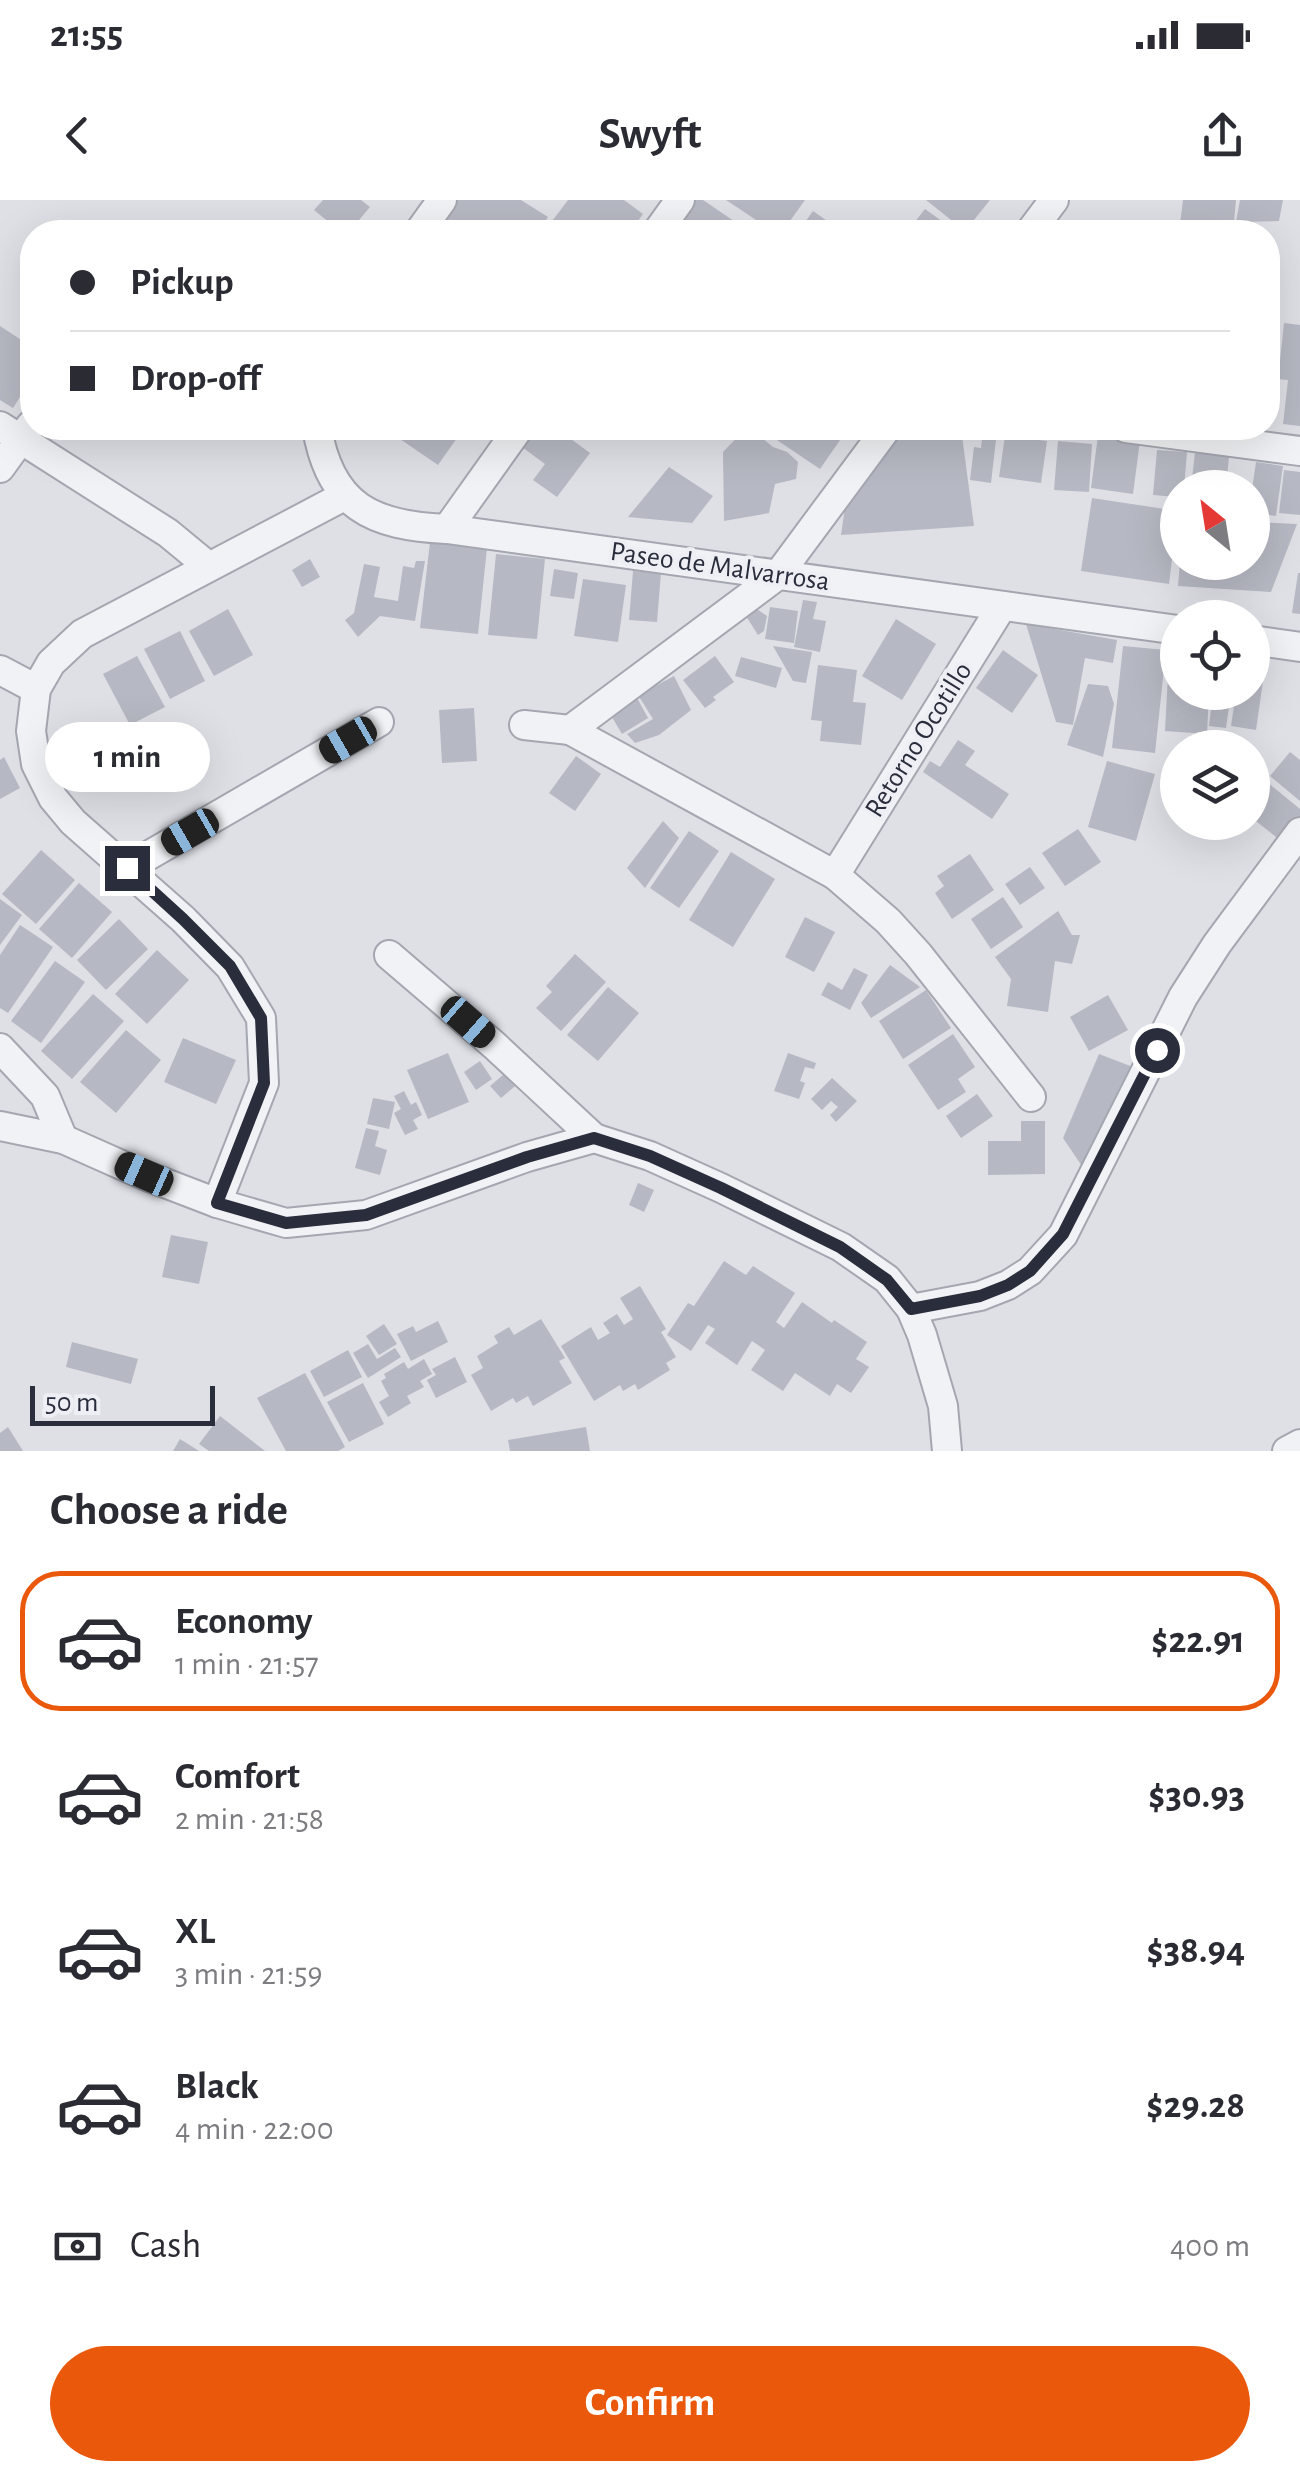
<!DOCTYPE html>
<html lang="en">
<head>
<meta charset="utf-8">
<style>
  :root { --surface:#fff; --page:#f2f2f3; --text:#2b2b33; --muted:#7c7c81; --line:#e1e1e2; --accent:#ea580c }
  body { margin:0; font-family:"Alegreya Sans",sans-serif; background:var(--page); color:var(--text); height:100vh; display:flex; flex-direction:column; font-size:38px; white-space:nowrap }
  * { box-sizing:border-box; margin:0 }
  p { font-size:32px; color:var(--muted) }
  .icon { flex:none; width:55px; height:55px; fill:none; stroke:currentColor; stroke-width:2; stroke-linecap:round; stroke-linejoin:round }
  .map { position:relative; height:1251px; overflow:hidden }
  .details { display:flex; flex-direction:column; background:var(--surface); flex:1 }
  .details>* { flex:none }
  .top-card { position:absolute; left:20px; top:20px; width:1260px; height:220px; border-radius:40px; box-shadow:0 10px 40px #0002; display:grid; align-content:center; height:220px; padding:0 50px; background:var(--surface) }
  .needle { width:65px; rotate:330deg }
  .tools { position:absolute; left:1160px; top:270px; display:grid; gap:20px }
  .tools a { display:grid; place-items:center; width:110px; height:110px; border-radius:50%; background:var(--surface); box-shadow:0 10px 40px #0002; font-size:50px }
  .scale { position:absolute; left:30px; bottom:25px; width:185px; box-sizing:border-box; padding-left:10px; border:5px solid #292d3c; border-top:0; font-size:28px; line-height:35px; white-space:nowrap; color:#292d3c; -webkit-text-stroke:8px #eeeff4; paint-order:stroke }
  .end { position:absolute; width:45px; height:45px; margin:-22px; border:12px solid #292d3c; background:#fff; box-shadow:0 0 0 5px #fff }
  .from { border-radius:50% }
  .bubble { position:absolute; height:70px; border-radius:35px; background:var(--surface); box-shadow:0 10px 40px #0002; font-size:32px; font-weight:700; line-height:70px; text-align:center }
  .car { position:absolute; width:30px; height:60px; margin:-30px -15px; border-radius:12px; box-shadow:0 0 8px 2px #0007; background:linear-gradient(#222 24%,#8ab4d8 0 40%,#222 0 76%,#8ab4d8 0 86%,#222 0) }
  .top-card b { display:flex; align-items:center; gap:35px; height:95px; font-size:38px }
  .top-card b+b { border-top:2px solid var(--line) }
  .top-card i { width:25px; height:25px; background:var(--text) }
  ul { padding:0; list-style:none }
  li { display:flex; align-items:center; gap:30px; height:140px; margin:0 20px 15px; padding:0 30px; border:5px solid transparent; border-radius:40px }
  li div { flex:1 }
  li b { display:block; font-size:38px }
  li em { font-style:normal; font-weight:700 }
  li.current { border-color:var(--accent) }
  li>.icon { width:90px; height:90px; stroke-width:1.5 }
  h2 { padding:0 50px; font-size:45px; line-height:120px }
  .pay { display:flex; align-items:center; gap:25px; height:110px; padding:0 50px; font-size:38px }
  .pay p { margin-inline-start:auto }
  .button { display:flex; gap:20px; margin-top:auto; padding:20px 50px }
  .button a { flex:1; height:115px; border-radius:60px; background:var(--accent); color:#fff; font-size:40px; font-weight:700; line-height:115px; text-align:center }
  .status { display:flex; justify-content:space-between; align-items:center; height:70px; padding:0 50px; background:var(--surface); direction:ltr }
  .status svg { height:28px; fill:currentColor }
  header { display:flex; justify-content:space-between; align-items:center; height:130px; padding:0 50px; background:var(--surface); font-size:45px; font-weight:700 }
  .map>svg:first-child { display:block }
  .building { fill:#b6b9c3 }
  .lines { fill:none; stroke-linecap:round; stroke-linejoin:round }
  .minor-casing { stroke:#a4a7b0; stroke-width:32 }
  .minor { stroke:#f1f2f5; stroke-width:28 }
  .route { stroke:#292d3c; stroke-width:12 }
  .labels { text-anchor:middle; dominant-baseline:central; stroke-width:8; stroke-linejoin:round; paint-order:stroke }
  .street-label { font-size:28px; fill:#292d3c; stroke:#eeeff4 }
</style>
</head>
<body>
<div class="status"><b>21:55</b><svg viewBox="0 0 49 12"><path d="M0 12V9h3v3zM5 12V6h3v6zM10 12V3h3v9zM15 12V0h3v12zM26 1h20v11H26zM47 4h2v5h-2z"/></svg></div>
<header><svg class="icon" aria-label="back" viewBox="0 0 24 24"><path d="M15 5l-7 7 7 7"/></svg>Swyft<svg class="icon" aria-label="share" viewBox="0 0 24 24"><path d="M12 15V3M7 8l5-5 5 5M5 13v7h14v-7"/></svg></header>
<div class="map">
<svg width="1300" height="1251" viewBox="0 0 1300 1251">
  <rect width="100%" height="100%" fill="#dee0e6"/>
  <g class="building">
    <path d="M323 0H361L370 7 349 32H341L314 10Z"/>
    <path d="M457 0H521L548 17 538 32H492L478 24 489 32H433Z"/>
    <path d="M568 0H624L643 14 630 32H544Z"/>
    <path d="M695 0H703L750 32H672Z"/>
    <path d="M726 0H805L782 32H774Z"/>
    <path d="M926 0H990L965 31Z"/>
    <path d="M1183 0H1236L1233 32H1179Z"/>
    <path d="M1240 0H1283L1279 21 1236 22Z"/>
    <path d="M925 9 957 32H907Z"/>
    <path d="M813 11 837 28 833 32H798Z"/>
    <path d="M1284 123 1300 125V226L1283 224 1288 180 1278 179Z"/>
    <path d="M0 126 32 147V178L13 208 0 200Z"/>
    <path d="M409 228H464L438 265 400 239Z"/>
    <path d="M536 228H556L590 253 557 297 533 280 545 264 522 247Z"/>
    <path d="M746 228H750L773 247 787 252 798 262 796 279 775 284 769 313 724 321 723 252Z"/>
    <path d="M759 228H844L847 230 820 269Z"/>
    <path d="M894 228H961L974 326 841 335 847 293Z"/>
    <path d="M1099 228 1141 233 1133 294 1091 288Z"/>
    <path d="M983 229 997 231 991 283 970 280 974 247 981 248Z"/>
    <path d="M1005 236 1047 241 1041 283 999 277Z"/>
    <path d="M1058 241 1092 244 1089 292 1054 290Z"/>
    <path d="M1196 243 1230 246 1226 288H1191Z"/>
    <path d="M1157 250 1187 252 1184 288H1178V297L1153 295Z"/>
    <path d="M1256 262 1283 266 1276 316 1252 313V290Z"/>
    <path d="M669 267 713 296 692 323 628 317Z"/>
    <path d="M1284 270 1300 272V315L1279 313Z"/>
    <path d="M1092 298 1178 311 1169 384 1081 371Z"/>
    <path d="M1252 322 1297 324 1271 392 1178 386 1180 362H1252Z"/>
    <path d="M430 342 487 348 478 434 420 428Z"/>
    <path d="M496 354 545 359 537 439 488 435Z"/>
    <path d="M310 359 320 377 302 387 292 370Z"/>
    <path d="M416 361H425L415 421 380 416 358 437 345 420 354 413 364 364 380 367 374 397 398 401 403 366 414 368Z"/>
    <path d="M554 369 578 373 574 399 550 396Z"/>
    <path d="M633 371 661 373 657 422 629 420Z"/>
    <path d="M1298 373H1300V414L1292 413Z"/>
    <path d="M583 379 626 385 618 442 574 436Z"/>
    <path d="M803 400 817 402 813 419 826 421 820 452 794 447Z"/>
    <path d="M770 407 798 411 794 443 765 439Z"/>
    <path d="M228 409 253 455 214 476 189 431Z"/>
    <path d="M757 409 767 416 764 431 758 435 746 416Z"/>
    <path d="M896 419 936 444 902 500 862 476Z"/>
    <path d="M1026 424 1117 440 1113 463 1085 458 1073 525 1056 522Z"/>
    <path d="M180 431 205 481 170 499 144 449Z"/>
    <path d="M773 446 812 452 806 483 793 481Z"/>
    <path d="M1123 446 1166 450 1155 553 1112 548Z"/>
    <path d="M1003 450 1038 475 1012 513 976 488Z"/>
    <path d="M137 456 165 507 130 525 103 474Z"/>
    <path d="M715 456 734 482 713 497 716 500 705 508 683 480Z"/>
    <path d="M1169 456H1178V492H1209L1207 534 1165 531Z"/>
    <path d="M741 457 782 468 776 488 735 476Z"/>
    <path d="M818 465 857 470 853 502 866 503 861 545 820 541 822 521 811 520Z"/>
    <path d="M1252 465 1265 467 1256 530 1231 526 1236 492H1252Z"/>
    <path d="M674 476 691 510 659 535 635 543 627 534 653 519 638 495Z"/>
    <path d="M1088 484 1108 486 1114 504 1103 557 1067 545Z"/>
    <path d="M1213 492H1231L1226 528 1209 526Z"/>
    <path d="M636 496 648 518 622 534 609 512Z"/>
    <path d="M474 508 477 561 442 563 439 510Z"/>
    <path d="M958 540 975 551 965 565 1009 594 992 619 923 572 930 561 940 567Z"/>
    <path d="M1290 552 1300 560V601L1270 576Z"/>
    <path d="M576 556 601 574 575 611 549 593Z"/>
    <path d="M4 557 20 588 0 599V560Z"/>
    <path d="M1107 561 1155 574 1136 641 1088 627Z"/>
    <path d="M1262 578 1300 609V617L1281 641 1252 618V590Z"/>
    <path d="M663 621 679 638 645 688 627 668Z"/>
    <path d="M1078 629 1101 662 1065 686 1042 653Z"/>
    <path d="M689 631 719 651 679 708 650 688Z"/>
    <path d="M41 650 75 680 36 724 2 694Z"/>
    <path d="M731 652 775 679 733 747 689 720Z"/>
    <path d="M970 654 994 690 952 719 935 693 944 686 937 676Z"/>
    <path d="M1030 667 1045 688 1020 705 1005 684Z"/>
    <path d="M79 683 112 712 72 758 39 729Z"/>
    <path d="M1003 697 1023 727 991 749 971 719Z"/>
    <path d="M0 699 22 715 0 745Z"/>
    <path d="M1058 711 1072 735H1080L1072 764 1055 761 1048 812 1007 806 1011 779 995 757Z"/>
    <path d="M805 717 835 732 814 772 785 757Z"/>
    <path d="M119 719 148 749 106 790 77 760Z"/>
    <path d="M20 725 53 747 8 813 0 808V755Z"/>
    <path d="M157 750 189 780 147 824 115 794Z"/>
    <path d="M575 754 606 782 561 831 536 808 552 792 546 786Z"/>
    <path d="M55 761 85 782 41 843 11 821Z"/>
    <path d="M890 765 920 787 871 818 861 803Z"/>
    <path d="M854 768 868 775 850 810 821 795 828 782 842 790Z"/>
    <path d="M608 787 639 813 598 861 567 835Z"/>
    <path d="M926 790 951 828 903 859 879 821Z"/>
    <path d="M93 794 124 821 72 879 41 851Z"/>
    <path d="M1108 795 1128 830 1089 851 1070 817Z"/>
    <path d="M126 830 161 860 116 913 80 882Z"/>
    <path d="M953 834 975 867 958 879 966 892 938 910 908 865Z"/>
    <path d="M183 838 236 860 216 904 164 882Z"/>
    <path d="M448 853 469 902 428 919 407 870Z"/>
    <path d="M788 853 816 863 814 869 805 867 800 881 805 883 799 899 774 891Z"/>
    <path d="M1099 854 1133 867 1086 972 1063 938Z"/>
    <path d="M480 861 492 879 476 890 464 872Z"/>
    <path d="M510 869 520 882 501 898 490 886Z"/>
    <path d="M832 878 857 901 836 922 830 915 838 907 831 901 822 910 811 899Z"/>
    <path d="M404 891 411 905 416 902 422 915 413 920 418 929 405 935 394 913 401 909 394 896Z"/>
    <path d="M977 894 993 916 961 938 946 916Z"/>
    <path d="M373 898 395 902 389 929 367 924Z"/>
    <path d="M1021 921H1045V974L988 975V941H1021Z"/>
    <path d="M366 928 379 931 375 946 387 950 380 975 355 968Z"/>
    <path d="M638 983 654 990 644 1012 629 1005Z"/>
    <path d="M171 1035 208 1042 199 1084 162 1077Z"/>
    <path d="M724 1061 746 1075 753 1066 795 1093 776 1122 784 1128 802 1102 832 1123 834 1120 867 1142 856 1159 869 1167 851 1193 837 1184 830 1196 795 1173 783 1191 751 1170 765 1150 752 1141 737 1165 705 1143 715 1129 708 1125 691 1151 667 1135 688 1103 694 1106Z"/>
    <path d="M640 1086 666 1129 661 1132 676 1157 666 1163 670 1170 638 1190 635 1184 623 1191 620 1185 594 1201 561 1146 591 1127 598 1140 610 1133 603 1123 617 1114 624 1125 633 1119 620 1098Z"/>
    <path d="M541 1119 565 1158 559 1161 572 1183 533 1206 528 1196 516 1203 513 1198 491 1211 471 1175 483 1168 477 1156 498 1143 494 1136 509 1127 514 1135Z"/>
    <path d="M438 1121 448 1142 411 1161 397 1134 413 1126 416 1132Z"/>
    <path d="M384 1124 397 1144 379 1155 366 1136Z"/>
    <path d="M72 1142 138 1159 131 1184 66 1167Z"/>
    <path d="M368 1144 377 1159 395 1148 401 1157 368 1178 353 1153Z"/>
    <path d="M348 1150 362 1177 324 1197 310 1171Z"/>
    <path d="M455 1157 467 1182 436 1198 427 1180 436 1175 432 1169Z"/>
    <path d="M424 1159 432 1174 420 1181 424 1187 407 1196 411 1203 388 1217 379 1202 389 1196 381 1181 386 1178 384 1174 404 1162 408 1169Z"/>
    <path d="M305 1173 345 1247 338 1251H286L257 1198Z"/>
    <path d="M363 1183 384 1224 349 1242 327 1202Z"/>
    <path d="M220 1216 265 1251H209L199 1244Z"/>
    <path d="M8 1227 23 1251H0V1233Z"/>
    <path d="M586 1227 590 1251H510L508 1240Z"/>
    <path d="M180 1239 199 1251H173Z"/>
  </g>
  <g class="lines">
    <g class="minor-casing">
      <g id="minor">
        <path d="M419 32 442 0"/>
        <path d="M657 32 680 0"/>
        <path d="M1030 32 1054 0"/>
        <path d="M0 226 168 333 208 366"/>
        <path d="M317 228C330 306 372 326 447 329L1178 430"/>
        <path d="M1126 228 1300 251"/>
        <path d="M0 268 31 225"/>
        <path d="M447 329 519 228"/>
        <path d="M1252 440 1300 447"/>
        <path d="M0 470 36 489"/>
        <path d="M524 525 570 530 778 375 887 228"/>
        <path d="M570 530 835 675 888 721 918 754 1031 897"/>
        <path d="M127 668 379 522"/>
        <path d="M835 675 1002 406"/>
        <path d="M389 755 494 845 594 938"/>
        <path d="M0 848 45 896 63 939"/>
        <path d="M0 926 63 939 144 975 217 1003 286 1023 366 1015 527 957 594 938 650 956 721 988 841 1047 887 1079 911 1109 922 1135 943 1206 947 1251"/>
        <path d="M217 1003 264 883 261 818 230 767 183 719 73 622 53 598 36 564 31 531 36 489 51 463 82 434 344 296"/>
        <path d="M911 1109 980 1096 1008 1085 1030 1071 1063 1035 1183 797 1217 744 1300 632"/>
        <path d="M1287 1251 1300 1244"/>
      </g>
    </g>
    <use href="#minor" class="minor"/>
  </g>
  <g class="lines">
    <path class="route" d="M127 668 183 719 230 766 261 818 264 883 217 1003 286 1023 366 1015 527 957 594 938 650 956 721 988 840 1047 887 1080 911 1109 980 1096 1008 1085 1030 1071 1063 1034 1157 850"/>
  </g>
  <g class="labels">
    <g class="street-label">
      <text transform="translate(720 367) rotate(8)">Paseo de Malvarrosa</text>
      <text transform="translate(919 540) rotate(-58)">Retorno Ocotillo</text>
    </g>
  </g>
</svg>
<div class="tools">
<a><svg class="needle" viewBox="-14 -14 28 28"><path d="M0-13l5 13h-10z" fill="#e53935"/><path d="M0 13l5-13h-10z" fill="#7c7c81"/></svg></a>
<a><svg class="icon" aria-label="locate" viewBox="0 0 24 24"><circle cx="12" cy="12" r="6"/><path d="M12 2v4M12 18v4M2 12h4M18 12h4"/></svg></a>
<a><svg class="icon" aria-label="layers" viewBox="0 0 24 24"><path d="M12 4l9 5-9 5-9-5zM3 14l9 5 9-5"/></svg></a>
</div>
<div class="scale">50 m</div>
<i class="end from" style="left:1157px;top:850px"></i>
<i class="end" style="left:127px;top:668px"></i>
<div class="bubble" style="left:45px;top:522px;width:165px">1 min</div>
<i class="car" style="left:348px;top:540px;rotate:240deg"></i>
<i class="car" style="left:190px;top:632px;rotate:240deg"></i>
<i class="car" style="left:468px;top:822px;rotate:131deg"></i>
<i class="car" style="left:144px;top:974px;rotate:294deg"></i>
<div class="top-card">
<b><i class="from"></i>Pickup</b>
<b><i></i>Drop-off</b>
</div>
</div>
<section class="details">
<h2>Choose a ride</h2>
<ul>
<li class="current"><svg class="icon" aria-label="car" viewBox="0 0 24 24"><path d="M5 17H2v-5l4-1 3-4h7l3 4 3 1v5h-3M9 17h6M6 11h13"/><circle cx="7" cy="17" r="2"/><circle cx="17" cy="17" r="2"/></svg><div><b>Economy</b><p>1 min · 21:57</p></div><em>$22.91</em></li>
<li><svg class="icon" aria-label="car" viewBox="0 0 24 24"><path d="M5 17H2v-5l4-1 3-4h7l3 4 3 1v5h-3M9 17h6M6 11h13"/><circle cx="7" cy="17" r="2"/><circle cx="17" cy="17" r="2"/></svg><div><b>Comfort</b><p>2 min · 21:58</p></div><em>$30.93</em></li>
<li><svg class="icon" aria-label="car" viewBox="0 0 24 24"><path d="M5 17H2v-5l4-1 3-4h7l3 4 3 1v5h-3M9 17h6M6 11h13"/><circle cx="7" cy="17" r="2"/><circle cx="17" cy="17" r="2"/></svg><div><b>XL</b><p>3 min · 21:59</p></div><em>$38.94</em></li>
<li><svg class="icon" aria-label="car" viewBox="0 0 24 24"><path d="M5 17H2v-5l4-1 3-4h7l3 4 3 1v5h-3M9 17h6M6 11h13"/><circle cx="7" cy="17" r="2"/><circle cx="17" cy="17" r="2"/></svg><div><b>Black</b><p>4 min · 22:00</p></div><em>$29.28</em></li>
</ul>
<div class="pay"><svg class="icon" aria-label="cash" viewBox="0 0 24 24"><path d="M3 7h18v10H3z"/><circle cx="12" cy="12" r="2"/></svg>Cash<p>400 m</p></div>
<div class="button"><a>Confirm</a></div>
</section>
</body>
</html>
